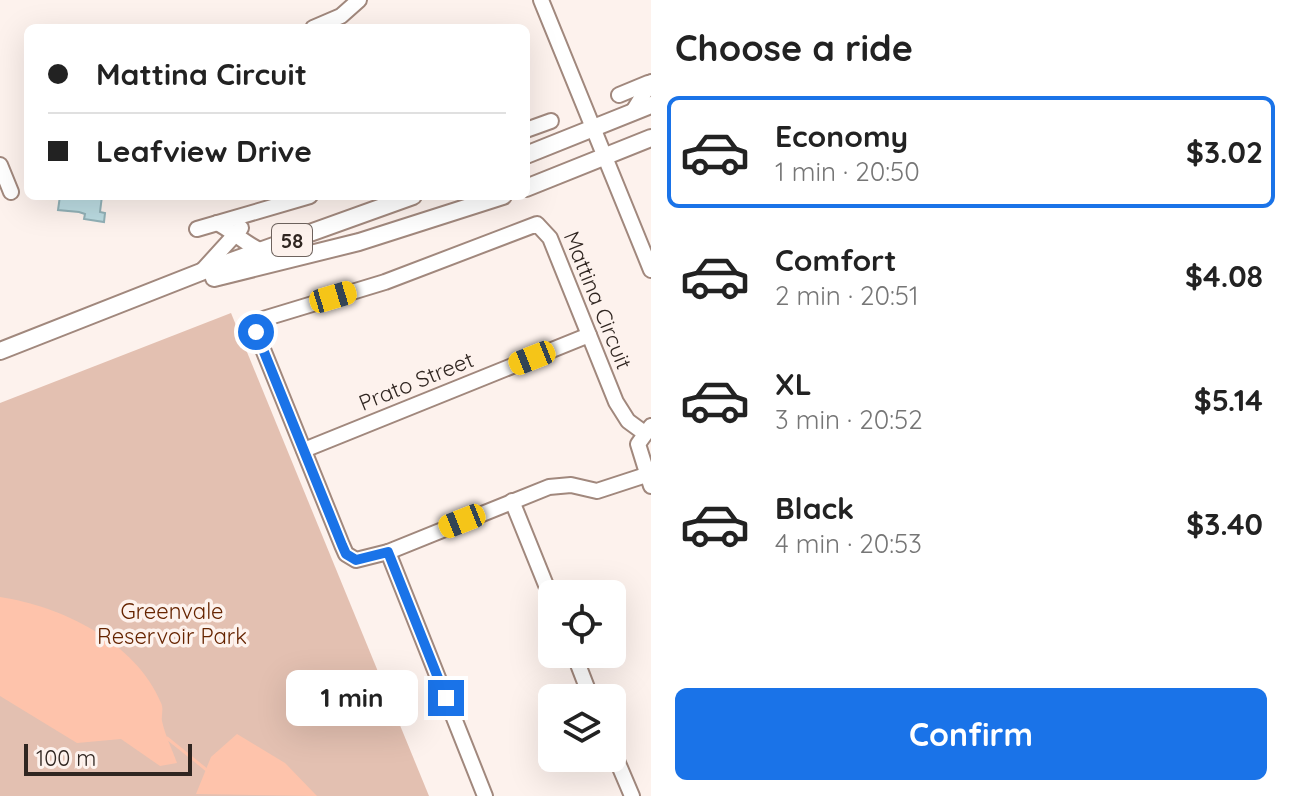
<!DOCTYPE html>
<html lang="en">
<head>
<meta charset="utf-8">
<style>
  :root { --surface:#fff; --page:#f2f2f2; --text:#222; --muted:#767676; --line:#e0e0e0; --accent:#1a73e8 }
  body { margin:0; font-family:Quicksand,sans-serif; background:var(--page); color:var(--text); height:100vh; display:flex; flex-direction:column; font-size:30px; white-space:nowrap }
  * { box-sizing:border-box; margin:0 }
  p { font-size:26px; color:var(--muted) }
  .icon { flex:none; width:44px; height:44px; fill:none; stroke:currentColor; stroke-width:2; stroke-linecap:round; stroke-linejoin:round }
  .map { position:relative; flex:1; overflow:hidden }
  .sheet { display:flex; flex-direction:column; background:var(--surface); width:640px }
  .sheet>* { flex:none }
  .banner { position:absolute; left:24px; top:24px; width:506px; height:176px; border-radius:12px; box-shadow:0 8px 32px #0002; display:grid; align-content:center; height:176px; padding:0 24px; background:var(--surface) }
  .controls { position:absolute; left:538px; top:580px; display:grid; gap:16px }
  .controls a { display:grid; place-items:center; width:88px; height:88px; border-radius:12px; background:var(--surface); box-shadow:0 8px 32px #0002; font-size:40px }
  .scale { position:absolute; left:24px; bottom:20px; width:168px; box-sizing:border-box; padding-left:8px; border:4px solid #302621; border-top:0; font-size:22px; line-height:28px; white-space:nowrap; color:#302621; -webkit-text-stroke:6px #fdf2ed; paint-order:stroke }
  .end { position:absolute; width:36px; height:36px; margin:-18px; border:10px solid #1a73e8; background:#fff; box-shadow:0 0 0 4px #fff }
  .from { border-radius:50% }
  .bubble { position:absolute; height:56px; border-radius:12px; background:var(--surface); box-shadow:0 8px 32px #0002; font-size:26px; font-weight:700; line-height:56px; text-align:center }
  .car { position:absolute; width:24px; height:48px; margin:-24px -12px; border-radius:10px; box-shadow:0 0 6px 2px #0007; background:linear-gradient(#f5c518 24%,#345 0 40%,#f5c518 0 76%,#345 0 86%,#f5c518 0) }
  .banner b { display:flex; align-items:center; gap:28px; height:76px; font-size:30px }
  .banner b+b { border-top:2px solid var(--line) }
  .banner i { width:20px; height:20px; background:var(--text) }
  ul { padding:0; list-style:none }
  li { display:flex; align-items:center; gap:24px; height:112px; margin:0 16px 12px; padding:0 8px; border:4px solid transparent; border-radius:12px }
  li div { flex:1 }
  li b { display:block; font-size:30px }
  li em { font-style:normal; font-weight:700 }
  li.current { border-color:var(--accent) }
  li>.icon { width:72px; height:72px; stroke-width:1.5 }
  h2 { padding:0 24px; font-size:36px; line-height:96px }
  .cta { display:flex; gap:16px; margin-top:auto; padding:16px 24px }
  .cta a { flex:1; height:92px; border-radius:12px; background:var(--accent); color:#fff; font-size:32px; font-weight:700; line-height:92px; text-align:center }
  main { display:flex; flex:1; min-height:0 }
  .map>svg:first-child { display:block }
  .green { fill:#e3c0b1 }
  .water { fill:#fec3ab }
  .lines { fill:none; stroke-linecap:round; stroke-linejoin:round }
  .stream { stroke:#fec3ab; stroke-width:3 }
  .building { fill:#bbdbe1; stroke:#92b1b7; stroke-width:2 }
  .minor-casing { stroke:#a1887d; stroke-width:18 }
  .major-casing { stroke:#a1887d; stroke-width:20 }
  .minor { stroke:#fff; stroke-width:14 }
  .major { stroke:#fff; stroke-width:16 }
  .route { stroke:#1a73e8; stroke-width:10 }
  .labels { text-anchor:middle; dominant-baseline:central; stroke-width:7; stroke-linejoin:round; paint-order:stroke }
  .shield { fill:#fdf2ed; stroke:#6e635e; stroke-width:2 }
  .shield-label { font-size:20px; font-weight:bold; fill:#302621 }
  .street-label { font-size:22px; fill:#302621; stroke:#fdf2ed }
  .park-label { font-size:22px; fill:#662400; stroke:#fdf2ed }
</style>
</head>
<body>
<main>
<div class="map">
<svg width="651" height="796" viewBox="0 0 651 796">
  <rect width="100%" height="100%" fill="#fdf2ed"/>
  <path class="green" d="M231 313 429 796H0V403Z"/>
  <g class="water">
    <path d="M0 597C61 606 136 642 161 703 164 709 161 715 162 721 165 735 172 749 177 763L160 766 121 739 77 743 0 696Z"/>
    <path d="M237 734 285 763 317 796 196 794 211 757Z"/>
  </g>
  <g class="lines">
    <path class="stream" d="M167 738 208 771"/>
  </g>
  <path class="building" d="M60 196H102L100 212 105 213 104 222 84 219 85 214 79 212 58 210Z"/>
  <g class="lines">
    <g class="minor-casing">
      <g id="minor">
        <path d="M541 0 651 270"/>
        <path d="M313 28 341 16 359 0"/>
        <path d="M619 95 648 83"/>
        <path d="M632 113 651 82"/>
        <path d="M526 130 551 121"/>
        <path d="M0 165 11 192"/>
        <path d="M217 223C232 230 253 251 267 252"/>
        <path d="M197 229 310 196"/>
        <path d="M201 272 241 228"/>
        <path d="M651 426 638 444 651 486"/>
        <path d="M643 432 628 421 616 402 550 238 537 224 385 282 263 319 256 332 342 545 346 554 356 560 388 552 549 487 571 485 597 491 646 475"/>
        <path d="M304 450 589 335"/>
        <path d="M512 501 552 600"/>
        <path d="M388 552 485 796"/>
        <path d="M574 654 591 698"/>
        <path d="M612 749 632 796"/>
      </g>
    </g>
    <g class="major-casing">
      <g id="major">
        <path d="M526 155 651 105"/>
        <path d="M526 188 651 138"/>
        <path d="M214 278 359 242 503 196"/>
        <path d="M0 351 201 272 413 196"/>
      </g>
    </g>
    <use href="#minor" class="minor"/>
    <use href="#major" class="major"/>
  </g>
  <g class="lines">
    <path class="route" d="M256 332 342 545 346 554 356 560 388 552 446 698"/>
  </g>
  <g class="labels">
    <rect class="shield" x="272" y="224" width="40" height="32" rx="6"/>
    <g class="shield-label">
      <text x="292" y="240">58</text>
    </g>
    <g class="street-label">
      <text transform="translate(598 300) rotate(68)">Mattina Circuit</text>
      <text transform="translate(416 381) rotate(-22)">Prato Street</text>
    </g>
    <g class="park-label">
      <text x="172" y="611">Greenvale<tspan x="172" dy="25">Reservoir Park</tspan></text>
    </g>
  </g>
</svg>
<div class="controls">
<a><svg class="icon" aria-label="locate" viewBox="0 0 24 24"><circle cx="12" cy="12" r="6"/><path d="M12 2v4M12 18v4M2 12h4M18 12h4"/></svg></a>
<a><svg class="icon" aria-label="layers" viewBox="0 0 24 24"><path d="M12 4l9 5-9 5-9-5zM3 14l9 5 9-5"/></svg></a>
</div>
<div class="scale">100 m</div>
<i class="end from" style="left:256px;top:332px"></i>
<i class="end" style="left:446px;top:698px"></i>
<div class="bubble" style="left:286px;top:670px;width:132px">1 min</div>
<i class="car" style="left:333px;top:297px;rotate:73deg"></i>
<i class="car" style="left:532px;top:358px;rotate:248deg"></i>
<i class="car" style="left:462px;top:521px;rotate:248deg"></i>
<div class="banner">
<b><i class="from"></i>Mattina Circuit</b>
<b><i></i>Leafview Drive</b>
</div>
</div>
<section class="sheet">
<h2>Choose a ride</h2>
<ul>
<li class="current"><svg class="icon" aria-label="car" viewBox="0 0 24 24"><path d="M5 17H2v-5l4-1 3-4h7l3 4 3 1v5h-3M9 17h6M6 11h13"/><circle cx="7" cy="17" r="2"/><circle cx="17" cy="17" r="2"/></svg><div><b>Economy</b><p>1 min · 20:50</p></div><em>$3.02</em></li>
<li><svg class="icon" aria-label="car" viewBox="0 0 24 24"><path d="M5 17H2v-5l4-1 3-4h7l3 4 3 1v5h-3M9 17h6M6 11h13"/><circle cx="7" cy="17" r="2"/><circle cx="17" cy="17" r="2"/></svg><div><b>Comfort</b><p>2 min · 20:51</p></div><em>$4.08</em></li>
<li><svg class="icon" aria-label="car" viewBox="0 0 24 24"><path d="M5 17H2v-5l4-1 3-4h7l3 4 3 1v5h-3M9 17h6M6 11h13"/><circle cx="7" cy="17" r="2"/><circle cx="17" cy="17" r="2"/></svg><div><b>XL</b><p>3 min · 20:52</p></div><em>$5.14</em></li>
<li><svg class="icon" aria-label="car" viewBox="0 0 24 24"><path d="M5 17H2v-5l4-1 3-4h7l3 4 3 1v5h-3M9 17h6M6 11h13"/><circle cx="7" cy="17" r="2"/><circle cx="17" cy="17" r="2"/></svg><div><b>Black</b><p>4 min · 20:53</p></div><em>$3.40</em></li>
</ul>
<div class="cta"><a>Confirm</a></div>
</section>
</main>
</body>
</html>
